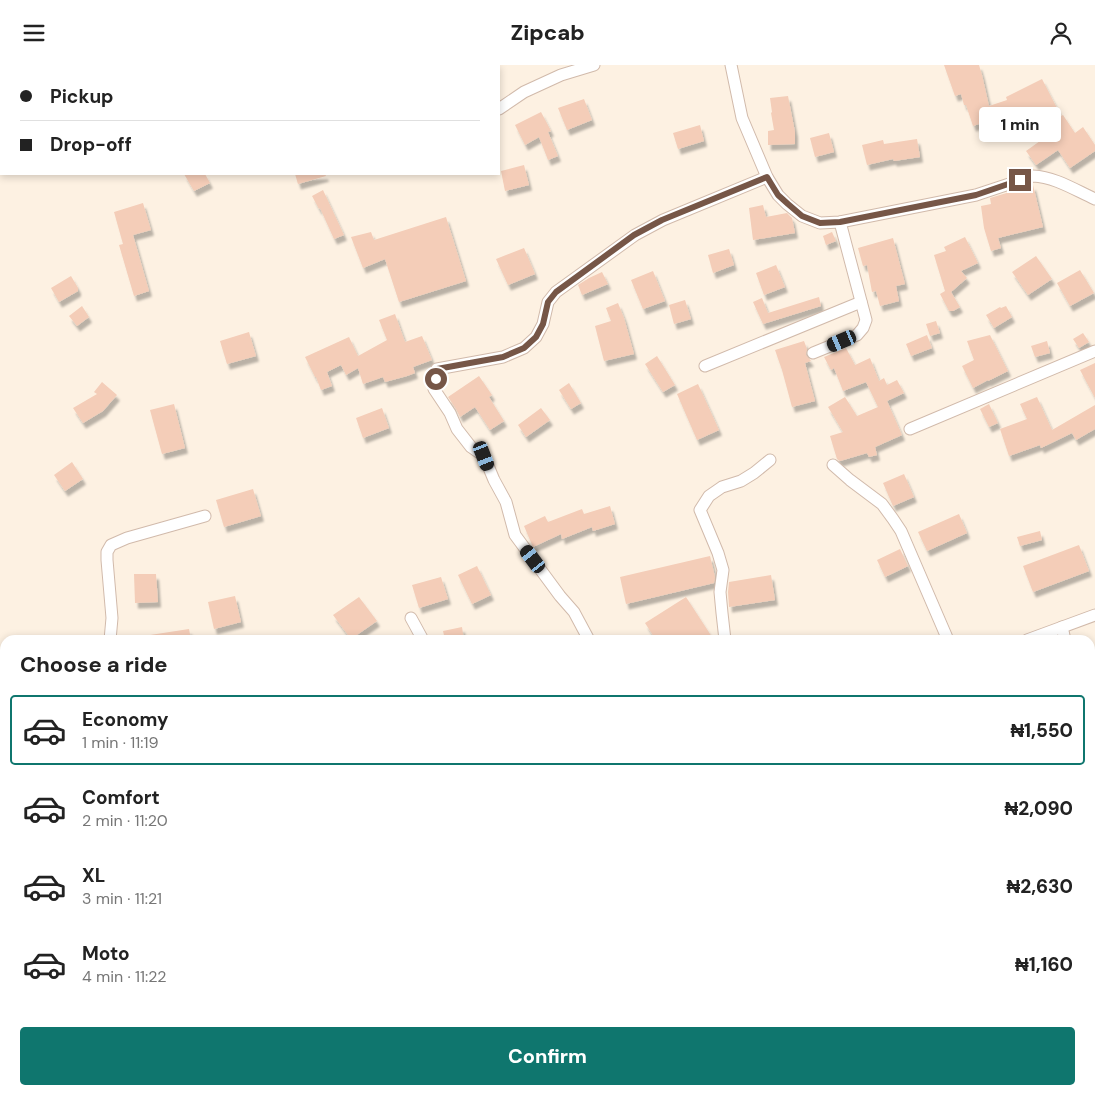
<!DOCTYPE html>
<html lang="en">
<head>
<meta charset="utf-8">
<style>
  :root { --surface:#fff; --page:#f6f6f6; --text:#222; --muted:#767676; --line:#e0e0e0; --accent:#0f766e }
  body { margin:0; font-family:"DM Sans",sans-serif; background:var(--page); color:var(--text); height:100vh; display:flex; flex-direction:column; font-size:19px; white-space:nowrap }
  * { box-sizing:border-box; margin:0 }
  p { font-size:16px; color:var(--muted) }
  .icon { flex:none; width:28px; height:28px; fill:none; stroke:currentColor; stroke-width:2; stroke-linecap:round; stroke-linejoin:round }
  .map { position:relative; flex:1; overflow:hidden }
  .drawer { position:absolute; left:0px; top:570px; width:1095px; height:460px; display:flex; flex-direction:column; background:var(--surface); border-radius:15px 15px 0 0; box-shadow:0 2px 8px #0003 }
  .drawer>* { flex:none }
  .top-card { position:absolute; left:0px; top:0px; width:500px; height:110px; box-shadow:0 2px 8px #0003; display:grid; align-content:center; height:110px; padding:0 20px; background:var(--surface) }
  .end { position:absolute; width:22px; height:22px; margin:-11px; border:6px solid #765647; background:#fff; box-shadow:0 0 0 2px #fff }
  .from { border-radius:50% }
  .bubble { position:absolute; height:35px; border-radius:5px; background:var(--surface); box-shadow:0 2px 8px #0003; font-size:16px; font-weight:800; line-height:35px; text-align:center }
  .car { position:absolute; width:15px; height:30px; margin:-15px -8px; border-radius:6px; box-shadow:0 0 4px 1px #0007; background:linear-gradient(#222 24%,#8ab4d8 0 40%,#222 0 76%,#8ab4d8 0 86%,#222 0) }
  .top-card b { display:flex; align-items:center; gap:18px; height:48px; font-size:19px }
  .top-card b+b { border-top:1px solid var(--line) }
  .top-card i { width:12px; height:12px; background:var(--text) }
  ul { padding:0; list-style:none }
  li { display:flex; align-items:center; gap:15px; height:70px; margin:0 10px 8px; padding:0 10px; border:2px solid transparent; border-radius:5px }
  li div { flex:1 }
  li b { display:block; font-size:19px }
  li em { font-style:normal; font-weight:800 }
  li.active { border-color:var(--accent) }
  li>.icon { width:45px; height:45px; stroke-width:1.5 }
  h2 { padding:0 20px; font-size:22px; line-height:60px }
  .cta { display:flex; gap:10px; margin-top:auto; padding:10px 20px }
  .cta a { flex:1; height:58px; border-radius:5px; background:var(--accent); color:#fff; font-size:20px; font-weight:800; line-height:58px; text-align:center }
  header { display:flex; justify-content:space-between; align-items:center; height:65px; padding:0 20px; background:var(--surface); font-size:22px; font-weight:800 }
  .map>svg:first-child { display:block }
  .building { fill:#f4cdb8; filter:url(#shadow) }
  .lines { fill:none; stroke-linecap:round; stroke-linejoin:round }
  .street-casing { stroke:#d1baab; stroke-width:13 }
  .street { stroke:#fff; stroke-width:11 }
  .route { stroke:#765647; stroke-width:6 }
</style>
</head>
<body>
<header><svg class="icon" aria-label="menu" viewBox="0 0 24 24"><path d="M4 6h16M4 12h16M4 18h16"/></svg>Zipcab<svg class="icon" aria-label="person" viewBox="0 0 24 24"><circle cx="12" cy="8" r="4"/><path d="M4 21q1-7 8-7t8 7"/></svg></header>
<div class="map">
<svg width="1095" height="1030" viewBox="0 0 1095 1030">
  <defs>
    <filter id="shadow"><feDropShadow dx="3" dy="5.5" stdDeviation="1" flood-color="#0004"/></filter>
  </defs>
  <rect width="100%" height="100%" fill="#fdf1e2"/>
  <g class="building">
    <path d="M944 0H979L982 10 989 41 1007 35 1006 32 1042 14 1061 51 1063 50 1075 68 1083 62 1095 80V86L1070 103 1058 85 1036 100 1026 86 1047 71 1037 57 1022 65 1013 48 973 61 966 40H964L961 29 955 31Z"/>
    <path d="M788 31 795 67V79L768 80V66L774 65 771 48 772 47 770 33Z"/>
    <path d="M584 34 592 55 567 65 558 43Z"/>
    <path d="M541 47 551 66 548 67 558 91 548 95 539 72 525 80 515 60Z"/>
    <path d="M700 60 704 76 678 84 673 68Z"/>
    <path d="M829 68 834 87 815 92 810 73Z"/>
    <path d="M917 74 920 92 894 96 893 94 867 100 862 80 883 75 884 79Z"/>
    <path d="M524 100 529 120 505 126 501 106Z"/>
    <path d="M184 109H205L210 118 194 126Z"/>
    <path d="M295 109H325L326 111 298 119Z"/>
    <path d="M1033 120 1043 162 998 173 1001 183 991 186 984 163 981 141 991 139 990 133Z"/>
    <path d="M323 125 344 170 334 174 320 143 319 144 312 131Z"/>
    <path d="M143 138 151 165 133 170 149 226 134 231 119 180 123 179 114 147Z"/>
    <path d="M763 140 766 152 787 148 792 153 795 168 753 175 749 143Z"/>
    <path d="M446 152 466 216 399 237 385 194 363 203 351 172 371 167 374 175Z"/>
    <path d="M832 167 836 176 826 180 823 171Z"/>
    <path d="M965 172 978 198 961 206 967 213 951 227 960 242 953 246H949L940 229 945 226 934 190 946 186 944 182Z"/>
    <path d="M893 173 905 219 896 221 899 236 880 241 876 226 872 227 867 200 863 201 858 183Z"/>
    <path d="M524 183 535 209 508 220 496 194Z"/>
    <path d="M729 184 734 200 713 208 708 190Z"/>
    <path d="M1036 191 1052 214 1028 230 1012 207Z"/>
    <path d="M776 200 785 222 764 230 756 208Z"/>
    <path d="M1080 205 1094 228 1070 241 1057 218Z"/>
    <path d="M653 206 665 236 643 244 631 215Z"/>
    <path d="M602 207 608 219 582 230 578 220 589 213Z"/>
    <path d="M71 211 78 223V226L59 237 51 223Z"/>
    <path d="M819 232 821 241 763 259 753 237 762 233 768 248Z"/>
    <path d="M685 235 691 254 674 259 669 240Z"/>
    <path d="M618 238 624 253 634 289 604 296 595 261 611 256 606 243Z"/>
    <path d="M82 241 89 252 77 261 69 251Z"/>
    <path d="M1006 241 1012 252 994 263 986 250 1000 242 1001 243Z"/>
    <path d="M395 249 405 277 422 271 432 295 413 302 415 308 407 311 385 317 383 312 363 319 358 303 346 310 341 300 327 307 332 321 321 325 316 312H315L305 292 349 272 358 291 387 275 379 255Z"/>
    <path d="M936 256 940 268 930 271 926 259Z"/>
    <path d="M249 267 256 291 227 299 220 276Z"/>
    <path d="M1083 268 1089 277 1079 283 1073 274Z"/>
    <path d="M927 270 932 283 911 291 906 279Z"/>
    <path d="M990 270 1008 306 988 316V315L973 323 962 301 974 295 967 276Z"/>
    <path d="M804 276 807 284 806 290 811 296 805 298 815 336 792 342 782 305 775 285Z"/>
    <path d="M1047 276 1050 288 1035 292 1031 281Z"/>
    <path d="M846 283 855 300 870 293 879 316 884 313 887 320 897 315 904 328 887 336 902 370 875 382 877 390 869 392 867 388 840 396 837 394 830 371 843 367 828 342 845 332 857 351 878 342 866 317 843 326 834 303 831 305 824 292Z"/>
    <path d="M657 291 675 320 663 327 645 299Z"/>
    <path d="M1095 298V333L1080 305Z"/>
    <path d="M479 311 492 330 489 332 504 356 490 365 475 342 460 352 456 344 448 332Z"/>
    <path d="M102 317 117 330 103 346 83 358 73 343 97 329 94 327Z"/>
    <path d="M569 318 581 338 571 344 559 325Z"/>
    <path d="M698 319 719 365 697 375 677 329Z"/>
    <path d="M1037 332 1052 365 1095 340V364L1076 375 1072 368 1041 383 1040 380 1009 391 1000 364 1027 354 1020 339Z"/>
    <path d="M174 339 185 383 162 389 150 345Z"/>
    <path d="M989 339 998 358 989 362 980 344Z"/>
    <path d="M382 343 389 363 363 373 356 353Z"/>
    <path d="M541 343 550 355 526 372 518 360Z"/>
    <path d="M72 397 83 414 65 426 54 410Z"/>
    <path d="M904 409 914 432 893 441 883 418Z"/>
    <path d="M253 424 261 451 224 462 216 435Z"/>
    <path d="M610 441 615 459 593 466 592 462 562 474 561 469 533 482 524 461 545 451 548 457 582 444 584 449Z"/>
    <path d="M959 449 967 468 927 486 918 467Z"/>
    <path d="M1040 466 1042 475 1020 481 1017 472Z"/>
    <path d="M1079 480 1089 506 1033 527 1023 501Z"/>
    <path d="M900 484 908 501 885 512 877 495Z"/>
    <path d="M710 491 715 512 714 518 626 539 620 512Z"/>
    <path d="M477 501 491 530 472 539 458 510Z"/>
    <path d="M134 509H156L158 537 135 538Z"/>
    <path d="M771 510 775 535 729 542 728 527 729 517Z"/>
    <path d="M441 512 448 534 419 543 412 520Z"/>
    <path d="M235 531 241 557 214 564 208 537Z"/>
    <path d="M359 532 377 556 351 574 333 550Z"/>
    <path d="M686 532 712 572 707 575H656L645 558Z"/>
    <path d="M462 562 464 575H445L443 566Z"/>
    <path d="M189 564 191 575H150V570Z"/>
  </g>
  <g class="lines">
    <g class="street-casing">
      <g id="street">
        <path d="M320 0V1"/>
        <path d="M731 0 742 53 767 112 778 130 787 139 802 151 820 158 840 157 976 130 1033 111C1055 112 1075 125 1095 134"/>
        <path d="M499 44 524 27 561 10 594 0"/>
        <path d="M813 288 857 270 863 263 866 255 840 157"/>
        <path d="M705 301 861 237"/>
        <path d="M910 364 1095 286"/>
        <path d="M833 400 850 415 882 439 893 454 901 466 948 575"/>
        <path d="M411 553 423 575"/>
        <path d="M1062 562 1065 575"/>
        <path d="M110 575 112 553 107 495V487L111 480 127 473 205 451"/>
        <path d="M589 575 574 547 560 531 515 470 506 437 494 415 484 391 471 382 457 364 450 348 434 324 437 304 503 292 524 283 536 272 543 259 548 237 556 227 635 170 663 155 767 112"/>
        <path d="M725 575 722 548 720 527 723 505 718 488 700 445 709 431 722 422 741 416 754 408 770 395"/>
        <path d="M1027 575 1095 550"/>
        <path d="M1090 670 1095 688"/>
        <path d="M1090 871H1095"/>
        <path d="M1090 1002 1095 1000"/>
        <path d="M0 1029 6 1025"/>
        <path d="M82 1030 84 1025"/>
        <path d="M575 1030 578 1025"/>
        <path d="M1027 1030 1037 1025"/>
      </g>
    </g>
    <use href="#street" class="street"/>
  </g>
  <g class="lines">
    <path class="route" d="M436 314 437 304 503 292 524 283 536 272 543 259 548 237 556 227 634 170 662 155 767 112 778 130 788 139 802 151 820 158 840 157 976 130 1020 115"/>
  </g>
</svg>
<i class="end from" style="left:436px;top:314px"></i>
<i class="end" style="left:1020px;top:115px"></i>
<div class="bubble" style="left:979px;top:42px;width:82px">1 min</div>
<i class="car" style="left:842px;top:276px;rotate:247deg"></i>
<i class="car" style="left:484px;top:391px;rotate:159deg"></i>
<i class="car" style="left:533px;top:494px;rotate:323deg"></i>
<div class="top-card">
<b><i class="from"></i>Pickup</b>
<b><i></i>Drop-off</b>
</div>
<section class="drawer">
<h2>Choose a ride</h2>
<ul>
<li class="active"><svg class="icon" aria-label="car" viewBox="0 0 24 24"><path d="M5 17H2v-5l4-1 3-4h7l3 4 3 1v5h-3M9 17h6M6 11h13"/><circle cx="7" cy="17" r="2"/><circle cx="17" cy="17" r="2"/></svg><div><b>Economy</b><p>1 min · 11:19</p></div><em>₦1,550</em></li>
<li><svg class="icon" aria-label="car" viewBox="0 0 24 24"><path d="M5 17H2v-5l4-1 3-4h7l3 4 3 1v5h-3M9 17h6M6 11h13"/><circle cx="7" cy="17" r="2"/><circle cx="17" cy="17" r="2"/></svg><div><b>Comfort</b><p>2 min · 11:20</p></div><em>₦2,090</em></li>
<li><svg class="icon" aria-label="car" viewBox="0 0 24 24"><path d="M5 17H2v-5l4-1 3-4h7l3 4 3 1v5h-3M9 17h6M6 11h13"/><circle cx="7" cy="17" r="2"/><circle cx="17" cy="17" r="2"/></svg><div><b>XL</b><p>3 min · 11:21</p></div><em>₦2,630</em></li>
<li><svg class="icon" aria-label="car" viewBox="0 0 24 24"><path d="M5 17H2v-5l4-1 3-4h7l3 4 3 1v5h-3M9 17h6M6 11h13"/><circle cx="7" cy="17" r="2"/><circle cx="17" cy="17" r="2"/></svg><div><b>Moto</b><p>4 min · 11:22</p></div><em>₦1,160</em></li>
</ul>
<div class="cta"><a>Confirm</a></div>
</section>
</div>
</body>
</html>
